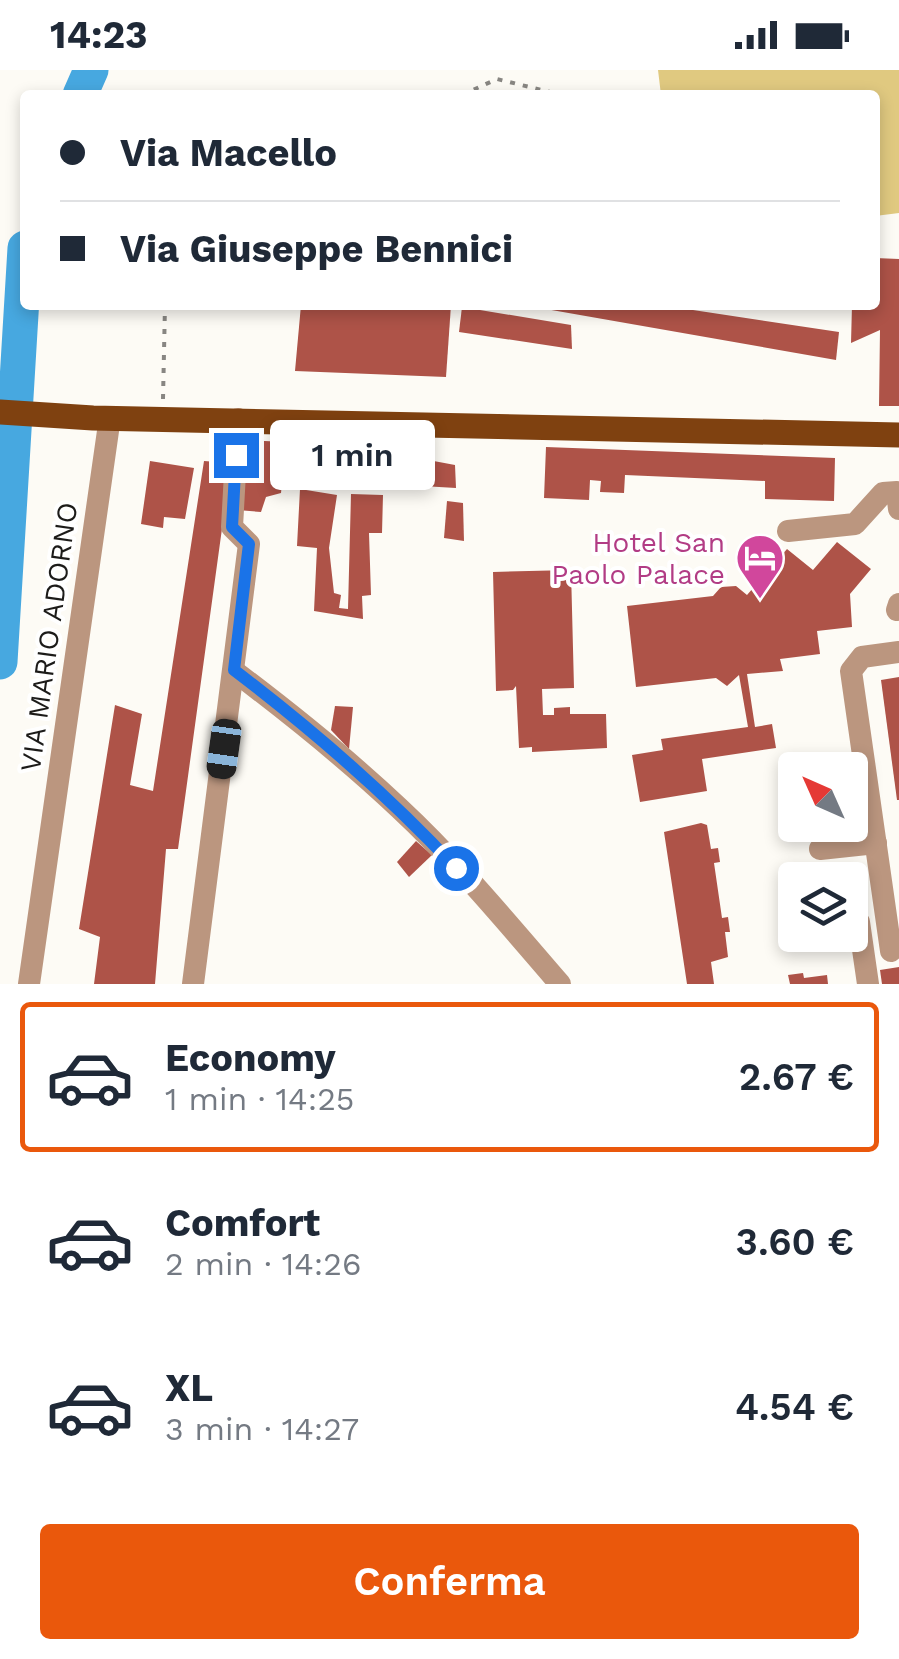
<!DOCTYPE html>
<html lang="it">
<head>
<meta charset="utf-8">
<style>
  :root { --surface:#fff; --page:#f2f2f3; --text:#1f2937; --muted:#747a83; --line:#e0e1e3; --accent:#ea580c }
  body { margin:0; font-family:"Work Sans",sans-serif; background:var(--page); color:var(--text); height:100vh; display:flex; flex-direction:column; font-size:38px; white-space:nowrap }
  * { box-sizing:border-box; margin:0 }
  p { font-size:32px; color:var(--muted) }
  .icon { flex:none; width:55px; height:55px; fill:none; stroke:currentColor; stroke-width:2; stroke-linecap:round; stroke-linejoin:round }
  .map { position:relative; height:914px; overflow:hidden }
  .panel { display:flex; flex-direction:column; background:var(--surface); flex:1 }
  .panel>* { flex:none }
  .guide { position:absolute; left:20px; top:20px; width:860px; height:220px; border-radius:10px; box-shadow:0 5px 15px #0003; display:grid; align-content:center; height:220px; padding:0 40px; background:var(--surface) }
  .needle { width:65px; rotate:315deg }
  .controls { position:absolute; left:778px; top:682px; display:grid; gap:20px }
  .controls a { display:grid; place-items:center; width:90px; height:90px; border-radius:10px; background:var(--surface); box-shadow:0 5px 15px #0003; font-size:50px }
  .end { position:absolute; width:45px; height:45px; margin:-22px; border:12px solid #1a73e8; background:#fff; box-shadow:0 0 0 5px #fff }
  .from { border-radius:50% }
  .bubble { position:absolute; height:70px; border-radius:10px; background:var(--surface); box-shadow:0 5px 15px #0003; font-size:32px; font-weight:600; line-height:70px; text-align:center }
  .car { position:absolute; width:30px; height:60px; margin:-30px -15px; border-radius:12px; box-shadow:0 0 8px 2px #0007; background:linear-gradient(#222 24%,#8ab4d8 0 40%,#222 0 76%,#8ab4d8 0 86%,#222 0) }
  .guide b { display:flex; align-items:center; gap:35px; height:95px; font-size:38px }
  .guide b+b { border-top:2px solid var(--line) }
  .guide i { width:25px; height:25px; background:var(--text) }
  ul { padding:18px 0 0; list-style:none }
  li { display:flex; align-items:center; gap:30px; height:150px; margin:0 20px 15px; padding:0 20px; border:5px solid transparent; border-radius:10px }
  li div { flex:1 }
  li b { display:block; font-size:38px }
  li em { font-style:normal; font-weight:600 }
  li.on { border-color:var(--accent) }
  li>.icon { width:90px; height:90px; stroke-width:1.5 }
  .primary-button { display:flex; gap:20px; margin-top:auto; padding:20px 40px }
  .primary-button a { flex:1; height:115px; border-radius:10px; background:var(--accent); color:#fff; font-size:40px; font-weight:600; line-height:115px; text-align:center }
  .status { display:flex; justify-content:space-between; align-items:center; height:70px; padding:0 50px; background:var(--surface); direction:ltr }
  .status svg { height:28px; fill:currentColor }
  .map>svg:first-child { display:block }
  .green { fill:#e0c980 }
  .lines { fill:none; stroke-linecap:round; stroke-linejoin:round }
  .river { stroke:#47a8e0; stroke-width:35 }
  .building { fill:#ae5348 }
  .path { stroke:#888682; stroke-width:4; stroke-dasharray:5 8; stroke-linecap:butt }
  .minor { stroke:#bb967f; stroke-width:22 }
  .major { stroke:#7f4110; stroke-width:25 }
  .route { stroke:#1a73e8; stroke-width:12 }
  .labels { text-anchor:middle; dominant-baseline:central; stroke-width:8; stroke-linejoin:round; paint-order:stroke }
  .hotel-label { font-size:28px; fill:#b23c85; stroke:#fff; text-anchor:end }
  .street-label { font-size:28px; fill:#1c1b19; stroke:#fff }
</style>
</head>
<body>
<div class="status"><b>14:23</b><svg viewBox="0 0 49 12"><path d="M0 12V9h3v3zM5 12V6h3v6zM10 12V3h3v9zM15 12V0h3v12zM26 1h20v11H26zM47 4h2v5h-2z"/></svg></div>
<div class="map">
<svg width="899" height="914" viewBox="0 0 899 914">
  <rect width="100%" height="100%" fill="#fdfbf5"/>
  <path class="green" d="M658 0H899V143L875 146V25H661Z"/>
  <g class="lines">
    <g class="river">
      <path d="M80 25 91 0"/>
      <path d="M0 592 25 178"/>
    </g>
  </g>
  <g class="building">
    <path d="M875 188 899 189V336H879L880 260 851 273 852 235H875Z"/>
    <path d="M301 235H451L446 307 295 301Z"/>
    <path d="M540 235H660L839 262 836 290 540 238Z"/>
    <path d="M462 237 571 255 572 279 459 262Z"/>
    <path d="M244 370 286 372 281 423 266 427 261 442 237 440Z"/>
    <path d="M306 371 401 377 407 386 455 395 456 418 304 409Z"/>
    <path d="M546 377 835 388 834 431 765 429V411L625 405 624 423 600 422 601 411 590 410 589 430 544 428Z"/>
    <path d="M150 391 194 398 185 449 164 447 163 458 141 454Z"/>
    <path d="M204 391 231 393 178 779H166L155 914H94L100 867 79 859 115 635 142 644 130 715 153 721Z"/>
    <path d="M300 419 337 425 329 478 334 523 341 525 339 538 348 539 351 424 383 425 382 463H369L371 525 362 526 363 549 314 541 317 478 297 476Z"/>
    <path d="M447 431 463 433 464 471 444 468Z"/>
    <path d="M837 472 871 499 850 524 852 557 817 561 820 584 780 589 783 601 747 604 755 657 772 654 776 678 702 689 707 721 640 732 632 685 663 680 661 669 748 657 739 605 727 616 716 608 636 617 627 536 713 526 721 517 736 516 747 525 787 479 813 500Z"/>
    <path d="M571 500 574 618 542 619 543 645H554V638L570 637V644H606L607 678 532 682V677L519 678 516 616 513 620 496 621 493 502Z"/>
    <path d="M899 607V730H897L881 610Z"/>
    <path d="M335 636 353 637 349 679 331 660Z"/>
    <path d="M701 753 707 755 711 779 718 778 720 792 714 793 722 848 728 847 730 862H725L728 887 711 892 714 914H687L664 762Z"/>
    <path d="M416 771 432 785 409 807 397 792Z"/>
    <path d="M899 897V914H882L880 900Z"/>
    <path d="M803 903 804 908 827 905 828 914H790L788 905Z"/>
  </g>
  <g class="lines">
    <g class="path">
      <path d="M462 25 497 9 562 25"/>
      <path d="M163 329 165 235"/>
    </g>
    <g class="minor">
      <path d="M788 461 855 454 883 423 897 422 899 439"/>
      <path d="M897 540 899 534"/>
      <path d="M234 601C291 644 347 689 399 738 457 792 508 854 560 914"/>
      <path d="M820 779 876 773"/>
      <path d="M859 852 868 914"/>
      <path d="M891 881 851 601 862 587 899 582"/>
      <path d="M29 914 110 347"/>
      <path d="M193 914 249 474 232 457 238 349"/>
    </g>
    <path class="major" d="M0 342 93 348 899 365"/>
  </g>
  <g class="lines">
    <path class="route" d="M236 385 232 457 249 474 234 600C314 661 388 725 456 798"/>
  </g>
  <defs>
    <g id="hotel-pin" transform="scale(2.5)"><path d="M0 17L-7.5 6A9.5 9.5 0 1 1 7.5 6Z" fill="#d1479c" stroke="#fff"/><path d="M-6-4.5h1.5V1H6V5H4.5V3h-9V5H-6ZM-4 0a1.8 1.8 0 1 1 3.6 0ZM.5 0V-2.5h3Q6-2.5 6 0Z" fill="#fff"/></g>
  </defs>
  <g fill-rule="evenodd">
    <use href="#hotel-pin" x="760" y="488"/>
  </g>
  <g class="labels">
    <g class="hotel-label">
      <text x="725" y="472">Hotel San<tspan x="725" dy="32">Paolo Palace</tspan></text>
    </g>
    <g class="street-label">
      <text transform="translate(49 567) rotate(-82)">VIA MARIO ADORNO</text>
    </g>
  </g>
</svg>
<div class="controls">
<a><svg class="needle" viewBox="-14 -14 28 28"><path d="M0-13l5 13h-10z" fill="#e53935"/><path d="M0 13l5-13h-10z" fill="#747a83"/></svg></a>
<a><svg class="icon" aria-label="layers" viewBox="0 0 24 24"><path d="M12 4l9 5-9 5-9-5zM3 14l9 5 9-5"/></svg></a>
</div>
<i class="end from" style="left:456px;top:798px"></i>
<i class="end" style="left:236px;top:385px"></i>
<div class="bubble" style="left:270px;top:350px;width:165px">1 min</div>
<i class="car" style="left:224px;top:679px;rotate:188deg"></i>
<div class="guide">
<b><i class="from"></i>Via Macello</b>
<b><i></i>Via Giuseppe Bennici</b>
</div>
</div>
<section class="panel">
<ul>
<li class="on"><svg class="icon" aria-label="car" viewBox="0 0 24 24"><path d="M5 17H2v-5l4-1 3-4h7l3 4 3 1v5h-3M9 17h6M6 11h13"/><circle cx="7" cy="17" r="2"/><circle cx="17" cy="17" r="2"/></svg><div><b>Economy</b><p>1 min · 14:25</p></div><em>2.67 €</em></li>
<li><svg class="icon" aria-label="car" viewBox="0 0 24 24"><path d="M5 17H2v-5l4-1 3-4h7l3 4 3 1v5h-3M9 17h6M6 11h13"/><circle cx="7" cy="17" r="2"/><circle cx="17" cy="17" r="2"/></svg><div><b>Comfort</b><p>2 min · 14:26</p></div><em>3.60 €</em></li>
<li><svg class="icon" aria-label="car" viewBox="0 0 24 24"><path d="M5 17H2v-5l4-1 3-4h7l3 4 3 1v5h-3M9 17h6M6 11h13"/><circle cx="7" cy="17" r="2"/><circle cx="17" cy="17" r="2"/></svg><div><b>XL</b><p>3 min · 14:27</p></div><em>4.54 €</em></li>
</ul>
<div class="primary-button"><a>Conferma</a></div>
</section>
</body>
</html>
